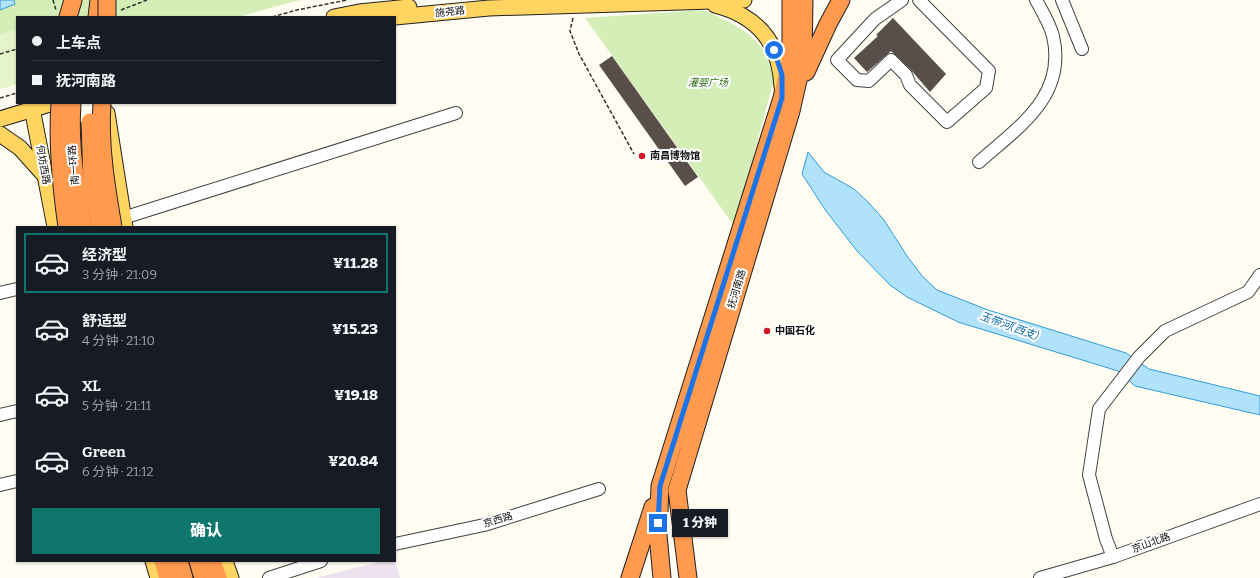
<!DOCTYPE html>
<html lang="zh">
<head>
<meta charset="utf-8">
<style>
  :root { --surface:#171b24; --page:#242831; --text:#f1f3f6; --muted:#9ea1a6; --line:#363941; --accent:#0f766e }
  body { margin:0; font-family:Bitter,"Noto Sans SC",serif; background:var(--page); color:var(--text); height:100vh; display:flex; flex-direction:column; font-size:15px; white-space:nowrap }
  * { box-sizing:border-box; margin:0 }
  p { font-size:13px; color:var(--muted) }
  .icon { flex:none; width:22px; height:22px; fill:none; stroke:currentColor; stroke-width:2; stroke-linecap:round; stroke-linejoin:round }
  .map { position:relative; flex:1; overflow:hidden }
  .sheet { position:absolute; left:16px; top:226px; width:380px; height:336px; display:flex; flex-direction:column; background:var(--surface); border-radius:0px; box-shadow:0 1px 3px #0004 }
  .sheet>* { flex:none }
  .guide { position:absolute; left:16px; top:16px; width:380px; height:88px; border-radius:0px; box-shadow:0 1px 3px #0004; display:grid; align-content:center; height:88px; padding:0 16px; background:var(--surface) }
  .end { position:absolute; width:18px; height:18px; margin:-9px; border:5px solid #1a73e8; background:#fff; box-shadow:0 0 0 2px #fff }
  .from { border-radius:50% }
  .bubble { position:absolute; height:28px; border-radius:0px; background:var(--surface); box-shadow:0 1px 3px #0004; font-size:13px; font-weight:800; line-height:28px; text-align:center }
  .guide b { display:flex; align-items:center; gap:14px; height:38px; font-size:15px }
  .guide b+b { border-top:1px solid var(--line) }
  .guide i { width:10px; height:10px; background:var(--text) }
  ul { padding:7px 0 0; list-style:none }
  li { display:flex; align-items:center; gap:12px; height:60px; margin:0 8px 6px; padding:0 8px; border:2px solid transparent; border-radius:0px }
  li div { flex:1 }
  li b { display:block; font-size:15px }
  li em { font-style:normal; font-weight:800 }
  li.active { border-color:var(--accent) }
  li>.icon { width:36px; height:36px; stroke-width:1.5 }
  .action { display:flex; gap:8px; margin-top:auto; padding:8px 16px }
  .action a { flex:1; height:46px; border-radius:0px; background:var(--accent); color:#fff; font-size:16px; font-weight:800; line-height:46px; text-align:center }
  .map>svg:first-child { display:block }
  .industrial { fill:#ede3ee }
  .green { fill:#d5eeb7 }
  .pitch { fill:#e6f4c9 }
  .water { fill:#b1e2fb; stroke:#319bd9 }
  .building { fill:#594f4a }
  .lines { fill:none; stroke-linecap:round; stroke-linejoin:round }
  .minor-casing { stroke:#424242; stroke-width:14 }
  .major-casing { stroke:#202020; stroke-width:17 }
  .highway-casing { stroke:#202020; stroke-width:19 }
  .path { stroke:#313131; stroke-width:1.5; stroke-dasharray:4 2; stroke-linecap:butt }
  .minor { stroke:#fff; stroke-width:12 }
  .major { stroke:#ffd461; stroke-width:15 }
  .highway { stroke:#ff9a4f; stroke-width:17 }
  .highway-bridge-casing { stroke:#202020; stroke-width:19; stroke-linecap:butt }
  .highway-bridge { stroke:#ff9a4f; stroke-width:17 }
  .route { stroke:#1a73e8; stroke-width:5 }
  .poi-dot { fill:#cc1a28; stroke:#fff; stroke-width:1.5 }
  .labels { text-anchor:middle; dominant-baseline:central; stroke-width:4; stroke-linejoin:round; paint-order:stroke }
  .street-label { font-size:10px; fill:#0f0f0f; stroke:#fff }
  .park-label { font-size:10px; font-style:italic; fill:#2d6d19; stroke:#fff }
  .poi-label { font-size:10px; font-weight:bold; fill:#0f0f0f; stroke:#fff; text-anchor:start }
  .water-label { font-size:11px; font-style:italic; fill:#0c6cad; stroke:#fff }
</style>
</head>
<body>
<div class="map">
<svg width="1260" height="578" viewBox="0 0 1260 578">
  <rect width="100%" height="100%" fill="#fffcf1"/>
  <path class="industrial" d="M383 561H395L400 578H316Z"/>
  <g class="green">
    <path d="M14 0H300L238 17H17V84L0 89V10L15 4Z"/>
    <path d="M703 10C722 18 743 27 757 42 766 51 770 66 774 79L735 227 585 18Z"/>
  </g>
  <path class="pitch" d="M17 29V84L0 89V34Z"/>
  <g class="water">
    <path d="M0 0H14L15 4 0 10Z"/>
    <path d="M808 152 824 172 854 189 868 202 884 220 907 256 923 277 937 290 988 310 1126 353 1149 369 1260 396V415L1135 386 1118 371 958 322 907 297 890 285 857 251 826 211 802 174Z"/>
  </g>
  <g class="building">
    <path d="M893 18 946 74 930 92 911 70 891 51 867 72 854 58 878 36 876 35Z"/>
    <path d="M612 56 698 177 685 186 599 65Z"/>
  </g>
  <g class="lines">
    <g class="minor-casing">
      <g id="minor">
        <path d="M902 0 875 19 837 60 857 80 869 81 891 60 906 75 910 85 947 122 986 88 989 71 919 0"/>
        <path d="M1062 0 1082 49"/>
        <path d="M979 162C1018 127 1067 97 1053 36 1050 24 1042 11 1036 0"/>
        <path d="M123 218 456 113"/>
        <path d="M0 293 17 289"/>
        <path d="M0 415 17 411"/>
        <path d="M0 485 17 481"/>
        <path d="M395 544 484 525 599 489"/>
        <path d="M1113 557 1106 539 1089 475 1099 409 1139 357 1165 331 1248 292 1260 275"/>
        <path d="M269 578 321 561"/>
        <path d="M1040 578 1113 557 1260 504"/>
      </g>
    </g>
    <g class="major-casing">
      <g id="major">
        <path d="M715 5C758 16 780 43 782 87"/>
        <path d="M334 17 359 12 409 7"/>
        <path d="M395 17 489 8 744 0"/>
        <path d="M31 103 55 227"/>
        <path d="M107 113 125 227"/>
        <path d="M0 119 53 103"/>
        <path d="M0 134 20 148 46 177"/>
        <path d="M153 561 158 578"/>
        <path d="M225 561 231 578"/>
      </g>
    </g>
    <g class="highway-casing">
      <g id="highway">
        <path d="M68 17 73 0"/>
        <path d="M97 17 99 0"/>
        <path d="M806 72 828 24 841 0"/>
        <path d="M163 561 168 578"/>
        <path d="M179 561 184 578"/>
        <path d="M198 561 203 578"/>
        <path d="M212 561 218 578"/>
        <path d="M630 578 653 507"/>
        <path d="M662 578 658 535 660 486 782 98 791 57V0"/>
        <path d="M688 578 677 490 791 111 803 58 804 0"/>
      </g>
    </g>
    <g class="path">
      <path d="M53 0 56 10"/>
      <path d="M121 10 147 0"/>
      <path d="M272 17 297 10 347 0"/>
      <path d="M573 18 570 31 579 54 634 154"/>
      <path d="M0 54 17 49"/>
      <path d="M0 98 17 93"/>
    </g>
    <use href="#minor" class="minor"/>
    <use href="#major" class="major"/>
    <use href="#highway" class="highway"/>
    <g class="highway-bridge-casing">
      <g id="highway-bridge">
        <path d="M107 17V0"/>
        <path d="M60 103C57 145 61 185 67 227"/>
        <path d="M72 103C69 145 76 186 83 227"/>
        <path d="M102 103C99 144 106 186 113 227"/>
        <path d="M90 122 92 181 100 227"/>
      </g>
    </g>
    <use href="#highway-bridge" class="highway-bridge"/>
  </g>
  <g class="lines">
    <path class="route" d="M658 523 660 486 782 98V75L774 50"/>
  </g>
  <g class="poi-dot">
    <circle cx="642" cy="156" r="4"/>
    <circle cx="767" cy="331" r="4"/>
  </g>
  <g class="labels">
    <g class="street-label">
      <text transform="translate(450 12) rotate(-6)">施尧路</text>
      <text transform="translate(43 165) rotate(80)">何坊西路</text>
      <text transform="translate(74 165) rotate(-95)">南一环路</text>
      <text transform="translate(737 289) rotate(-73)">抚河南路</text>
      <text transform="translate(498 520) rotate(-17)">京西路</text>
      <text transform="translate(1151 543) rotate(-20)">京山北路</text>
    </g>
    <g class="park-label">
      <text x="708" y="83">灌婴广场</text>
    </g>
    <g class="poi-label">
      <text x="650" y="156">南昌博物馆</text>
      <text x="775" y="331">中国石化</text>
    </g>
    <g class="water-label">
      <text transform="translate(1009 326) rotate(20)">玉带河(西支)</text>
    </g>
  </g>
</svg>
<i class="end from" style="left:774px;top:50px"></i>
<i class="end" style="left:658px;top:523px"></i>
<div class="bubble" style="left:672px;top:509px;width:56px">1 分钟</div>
<div class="guide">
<b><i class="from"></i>上车点</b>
<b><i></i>抚河南路</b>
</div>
<section class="sheet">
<ul>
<li class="active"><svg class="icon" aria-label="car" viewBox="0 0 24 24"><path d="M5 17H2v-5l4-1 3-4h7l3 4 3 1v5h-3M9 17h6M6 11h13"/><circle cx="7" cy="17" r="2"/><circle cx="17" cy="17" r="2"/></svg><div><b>经济型</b><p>3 分钟 · 21:09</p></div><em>¥11.28</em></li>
<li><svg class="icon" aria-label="car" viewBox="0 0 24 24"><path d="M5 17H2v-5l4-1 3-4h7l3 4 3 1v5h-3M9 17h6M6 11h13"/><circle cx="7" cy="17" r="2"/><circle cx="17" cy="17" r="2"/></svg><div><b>舒适型</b><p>4 分钟 · 21:10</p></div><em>¥15.23</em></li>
<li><svg class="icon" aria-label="car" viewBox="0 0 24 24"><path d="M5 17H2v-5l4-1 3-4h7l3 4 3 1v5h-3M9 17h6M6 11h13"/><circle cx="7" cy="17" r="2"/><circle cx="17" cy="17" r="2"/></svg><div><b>XL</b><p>5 分钟 · 21:11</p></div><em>¥19.18</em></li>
<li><svg class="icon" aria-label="car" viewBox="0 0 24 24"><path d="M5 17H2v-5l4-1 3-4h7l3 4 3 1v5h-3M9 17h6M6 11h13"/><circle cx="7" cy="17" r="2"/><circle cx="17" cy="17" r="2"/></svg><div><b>Green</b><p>6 分钟 · 21:12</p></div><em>¥20.84</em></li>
</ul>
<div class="action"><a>确认</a></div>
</section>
</div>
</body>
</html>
